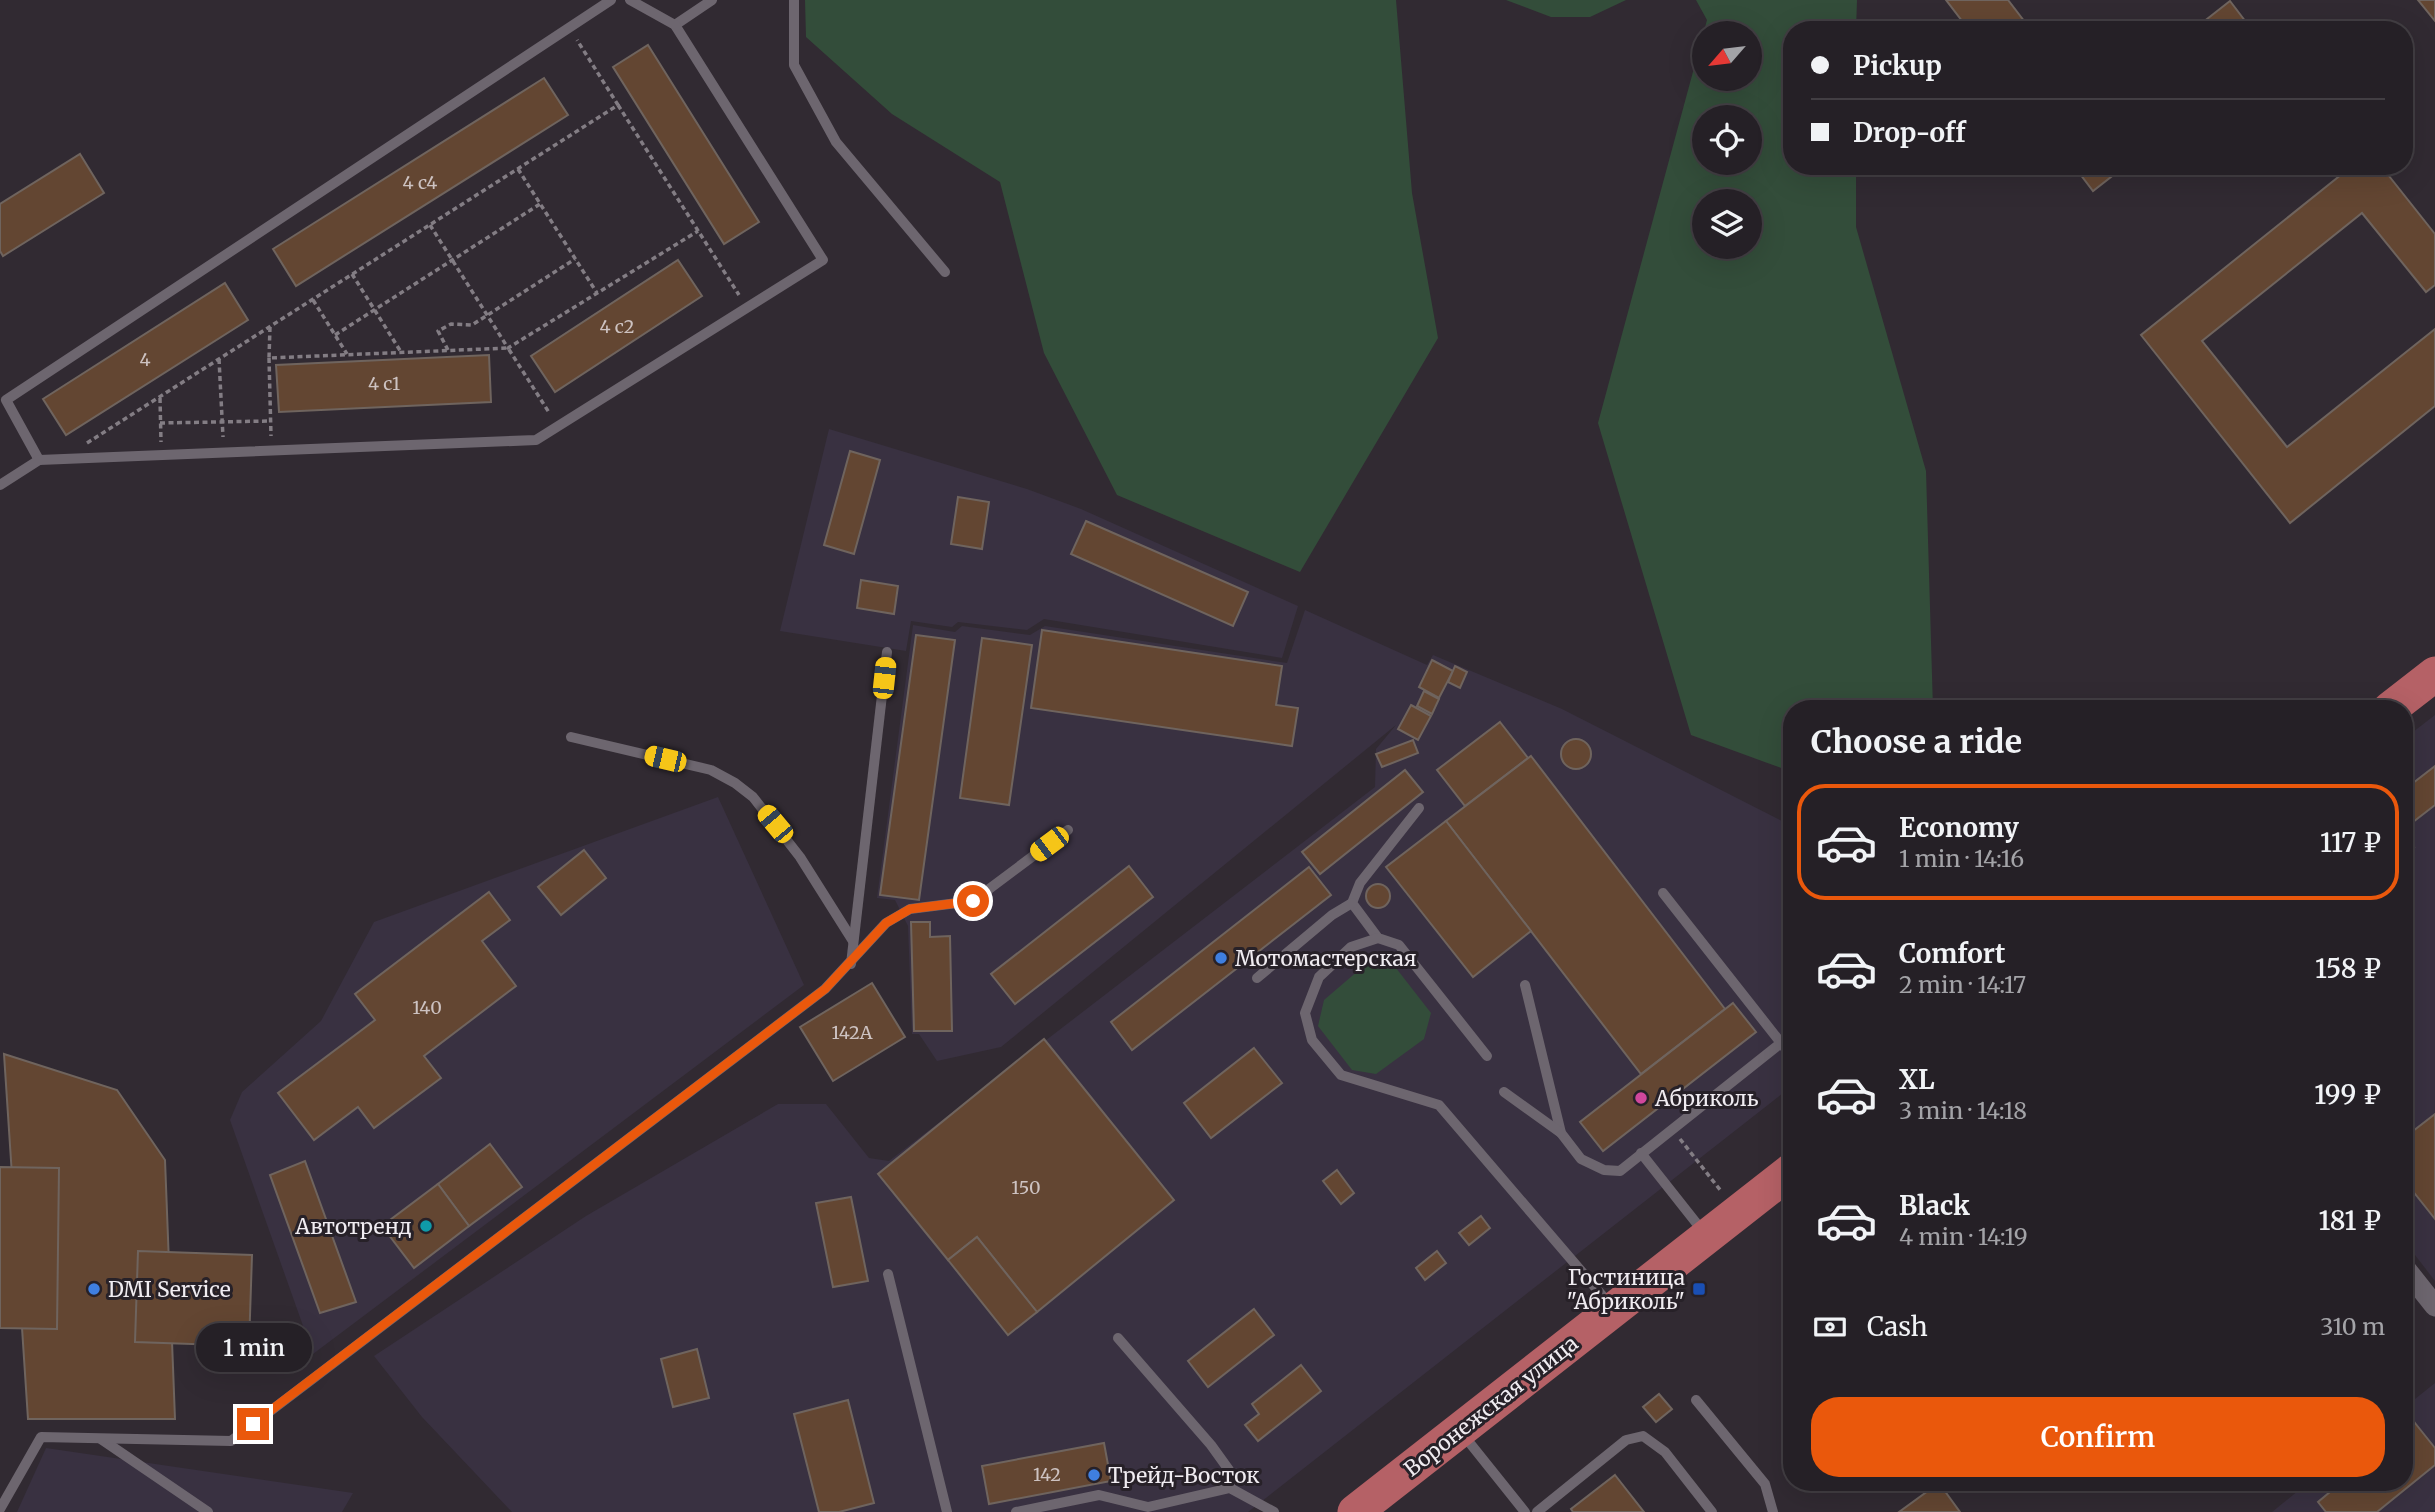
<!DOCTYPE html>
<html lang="en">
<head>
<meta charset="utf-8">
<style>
  :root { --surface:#252026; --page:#2d282e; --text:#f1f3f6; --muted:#a3a3a7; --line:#423e43; --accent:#ea580c }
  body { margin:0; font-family:Merriweather,serif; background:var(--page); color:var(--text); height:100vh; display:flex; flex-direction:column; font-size:26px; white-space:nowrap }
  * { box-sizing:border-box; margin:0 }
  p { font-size:23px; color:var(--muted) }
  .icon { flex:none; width:38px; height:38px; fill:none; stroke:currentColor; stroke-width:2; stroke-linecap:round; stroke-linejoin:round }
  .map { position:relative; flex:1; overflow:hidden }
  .panel { position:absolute; left:1783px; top:700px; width:630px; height:791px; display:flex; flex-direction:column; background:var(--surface); border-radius:28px; box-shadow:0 7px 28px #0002,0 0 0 2px var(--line) }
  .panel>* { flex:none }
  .top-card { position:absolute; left:1783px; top:21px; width:630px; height:154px; border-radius:28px; box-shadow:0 7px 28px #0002,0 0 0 2px var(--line); display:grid; align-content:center; height:154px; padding:0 28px; background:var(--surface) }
  .needle { width:46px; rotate:242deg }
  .tools { position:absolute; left:1692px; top:21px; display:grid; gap:14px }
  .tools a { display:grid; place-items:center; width:70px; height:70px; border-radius:50%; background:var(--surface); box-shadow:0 7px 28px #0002,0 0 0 2px var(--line); font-size:35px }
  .end { position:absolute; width:32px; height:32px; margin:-16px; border:9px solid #ea580c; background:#fff; box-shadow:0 0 0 4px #fff }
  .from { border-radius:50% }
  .bubble { position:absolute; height:49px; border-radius:24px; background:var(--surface); box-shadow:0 7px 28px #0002,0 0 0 2px var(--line); font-size:23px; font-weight:600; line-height:49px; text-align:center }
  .car { position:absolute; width:21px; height:42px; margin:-21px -10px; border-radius:9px; box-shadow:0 0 5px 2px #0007; background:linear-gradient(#f5c518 24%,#345 0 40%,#f5c518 0 76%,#345 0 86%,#f5c518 0) }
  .top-card b { display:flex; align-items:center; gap:24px; height:66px; font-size:26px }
  .top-card b+b { border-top:2px solid var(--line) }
  .top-card i { width:18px; height:18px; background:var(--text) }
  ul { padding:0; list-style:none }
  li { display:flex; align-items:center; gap:21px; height:116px; margin:0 14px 10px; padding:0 14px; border:4px solid transparent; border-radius:28px }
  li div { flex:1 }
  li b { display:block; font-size:26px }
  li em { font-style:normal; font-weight:600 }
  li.current { border-color:var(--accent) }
  li>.icon { width:63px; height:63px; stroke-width:1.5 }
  h2 { padding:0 28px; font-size:32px; line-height:84px }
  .pay { display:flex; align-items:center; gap:18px; height:77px; padding:0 28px; font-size:26px }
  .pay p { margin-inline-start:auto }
  .action { display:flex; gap:14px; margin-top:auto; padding:14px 28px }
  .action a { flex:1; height:80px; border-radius:28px; background:var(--accent); color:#fff; font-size:28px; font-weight:600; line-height:80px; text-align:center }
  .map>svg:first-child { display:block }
  .industrial { fill:#393141 }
  .green { fill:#334d3a; fill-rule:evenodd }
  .building { fill:#634632; stroke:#6f645e; stroke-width:2 }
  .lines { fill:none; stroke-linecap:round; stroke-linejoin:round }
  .path { stroke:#837d84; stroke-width:3.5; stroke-dasharray:5 3.5; stroke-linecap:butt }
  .service { stroke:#6d666f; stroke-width:10 }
  .minor { stroke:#6d666f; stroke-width:21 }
  .trunk { stroke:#b56166; stroke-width:35 }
  .route { stroke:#ea580c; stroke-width:9 }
  .shop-dot { fill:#3f7fe0; stroke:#272128; stroke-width:2.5 }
  .hotel-dot { fill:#d1479c; stroke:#272128; stroke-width:2.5 }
  .culture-dot { fill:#0f9aa8; stroke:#272128; stroke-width:2.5 }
  .transit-dot { fill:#1a4fb4; stroke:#272128; stroke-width:2.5 }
  .labels { text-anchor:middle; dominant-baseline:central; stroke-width:6; stroke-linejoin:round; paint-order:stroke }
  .number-label { font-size:18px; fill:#cdc2c1 }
  .poi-label { font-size:21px; fill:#f0ecf1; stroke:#272128; text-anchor:start }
  .street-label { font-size:21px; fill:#f0ecf1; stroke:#272128 }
</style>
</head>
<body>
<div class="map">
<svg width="2435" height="1512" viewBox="0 0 2435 1512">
  <rect width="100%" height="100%" fill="#312a32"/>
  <g class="industrial">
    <path d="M829 429 1027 489 1081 509 1298 606 1282 658 1044 619 1027 630 958 622 952 627 911 621 906 651 780 631Z"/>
    <path d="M1305 610 1427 665 1433 655 1562 709 1792 826V1086L1248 1512H512L422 1417 374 1356 586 1216 778 1104H826L869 1158 889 1161 1375 787 1376 749 1396 725 1001 1047 937 1061 919 1034H912L908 926 895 900 877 898 913 625 955 632 962 626 1030 635 1045 626 1287 663Z"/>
    <path d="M2435 715V1281L2405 1242 2404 739Z"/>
    <path d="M718 797 804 985 313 1354 230 1120 242 1092 321 1021 374 922Z"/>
    <path d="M2435 1383V1512H2272L2309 1482H2404L2405 1407Z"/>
    <path d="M46 1448 353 1493 342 1512H17Z"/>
  </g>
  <g class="green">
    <path d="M805 0H1396L1412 193 1438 338 1300 572 1117 495 1044 353 1000 182 892 114 806 37Z"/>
    <path d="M1506 0H1626L1590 17H1551Z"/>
    <path d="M1696 0H1857L1856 30H1792V166H1856V227L1926 471 1933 709H1792V772L1691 735 1598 423 1707 20ZM1704 33H1750V79H1704ZM1750 117V163H1704V117ZM1704 201H1750V247H1704Z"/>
    <path d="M1366 964 1396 968 1431 1013 1424 1039 1376 1074 1352 1070 1318 1026 1324 1000Z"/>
  </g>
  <g class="building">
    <path d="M1946 0H2008L2031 30H1969Z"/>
    <path d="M2418 0H2435V21Z"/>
    <path d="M2230 1 2252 30H2193Z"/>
    <path d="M648 45 759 222 724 244 613 67Z"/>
    <path d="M544 78 568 115 296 286 273 249Z"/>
    <path d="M80 154 104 193 3 256 0 251V204Z"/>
    <path d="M2074 166H2125L2093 191Z"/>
    <path d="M2352 166H2381L2435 234V285L2426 292 2362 213 2202 341 2287 447 2435 329V406L2290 523 2141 335Z"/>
    <path d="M678 260 702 296 555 392 531 356Z"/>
    <path d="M225 283 248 320 66 435 43 399Z"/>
    <path d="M489 355 491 402 279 412 276 365Z"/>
    <path d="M850 451 880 460 854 554 824 545Z"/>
    <path d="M958 497 989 502 982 549 951 544Z"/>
    <path d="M1086 521 1248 592 1233 626 1071 554Z"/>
    <path d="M861 580 898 586 894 614 857 608Z"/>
    <path d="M1042 630 1282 666 1276 705 1298 708 1292 746 1031 708Z"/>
    <path d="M916 635 955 640 919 900 880 895Z"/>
    <path d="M982 638 1032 645 1009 805 960 798Z"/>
    <path d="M1432 660 1453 671 1439 698 1419 687Z"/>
    <path d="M1455 666 1467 672 1460 688 1448 682Z"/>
    <path d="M1424 691 1439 699 1432 714 1417 706Z"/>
    <path d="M1411 705 1431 716 1418 740 1398 729Z"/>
    <path d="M1500 722 1528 758 1465 806 1437 770Z"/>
    <circle cx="1576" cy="754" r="15"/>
    <path d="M1413 740 1418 753 1382 767 1376 754Z"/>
    <path d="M1531 756 1725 1009 1641 1074 1446 821Z"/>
    <path d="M2435 766V805L2404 829V790Z"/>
    <path d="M1405 770 1423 792 1320 874 1302 852Z"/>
    <path d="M1446 821 1531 931 1473 977 1386 867Z"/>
    <path d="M2404 835 2414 847 2404 854Z"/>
    <path d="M584 850 606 878 561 915 538 887Z"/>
    <path d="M1129 866 1153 897 1015 1004 991 974Z"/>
    <path d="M1309 867 1331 895 1132 1050 1111 1022Z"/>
    <circle cx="1378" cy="896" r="12"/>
    <path d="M489 892 510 920 482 941 516 986 424 1056 441 1078 374 1128 358 1107 314 1140 278 1093 375 1020 355 994Z"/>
    <path d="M911 922H930V937L950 936 952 1031H914Z"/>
    <path d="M872 983 905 1037 833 1081 800 1027Z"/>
    <path d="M1733 1003 1756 1032 1603 1151 1580 1122Z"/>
    <path d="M1044 1039 1174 1200 1037 1312 977 1237 948 1260 878 1174Z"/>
    <path d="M1254 1048 1282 1083 1211 1138 1184 1103Z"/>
    <path d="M4 1054 117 1090 165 1160 175 1419H28Z"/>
    <path d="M2435 1114V1219L2404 1180V1138Z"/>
    <path d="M490 1144 522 1187 469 1226 438 1184Z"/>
    <path d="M305 1161 356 1302 320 1313 270 1175Z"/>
    <path d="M0 1167 59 1168 57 1329 0 1328Z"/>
    <path d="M1337 1170 1354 1193 1341 1204 1323 1181Z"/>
    <path d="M438 1184 469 1226 414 1268 382 1226Z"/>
    <path d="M851 1197 868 1281 833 1287 816 1203Z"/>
    <path d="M1481 1216 1490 1228 1469 1245 1459 1233Z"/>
    <path d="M977 1237 1037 1312 1008 1335 948 1260Z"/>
    <path d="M138 1251 252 1255 249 1346 135 1342Z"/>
    <path d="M1437 1251 1446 1263 1425 1280 1416 1268Z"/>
    <path d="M1254 1309 1274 1335 1208 1387 1188 1361Z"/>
    <path d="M697 1349 709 1398 673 1407 661 1359Z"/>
    <path d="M1301 1365 1321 1391 1258 1441 1245 1425 1259 1414 1252 1404Z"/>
    <path d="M1659 1394 1672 1409 1656 1422 1643 1407Z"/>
    <path d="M848 1400 874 1503 839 1512H819L794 1414Z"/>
    <path d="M2415 1423 2435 1448V1465L2377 1512H2326L2318 1502 2342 1482H2404V1432Z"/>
    <path d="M1104 1443 1111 1481 989 1504 982 1466Z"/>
    <path d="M1615 1475 1644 1512H1573L1571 1509Z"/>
    <path d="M1939 1483 1960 1512H1899Z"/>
  </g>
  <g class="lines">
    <g class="path">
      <path d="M618 105 739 295"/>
      <path d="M518 169 597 293"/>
      <path d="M430 225 508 348 698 231"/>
      <path d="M352 274 401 352"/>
      <path d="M313 300 347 354"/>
      <path d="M270 327 269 358 508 348 550 414"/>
      <path d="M335 335 540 204"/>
      <path d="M448 350 438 331 451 324 472 325 575 259"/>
      <path d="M269 358 271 436"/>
      <path d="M219 359 223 437"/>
      <path d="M160 398 161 442"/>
      <path d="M160 423 270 421"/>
      <path d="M87 443 618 105 577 40"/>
      <path d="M1680 1139 1721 1191"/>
    </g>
    <g class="service">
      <path d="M794 0V65L836 142 945 272"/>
      <path d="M675 25 712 0"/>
      <path d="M39 460 6 400 611 0"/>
      <path d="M0 485 39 460 536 440 823 260 675 25 630 0"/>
      <path d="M571 737 711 770 735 783 753 797 800 857 853 941"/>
      <path d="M1419 808 1360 883 1352 903 1378 938 1399 945 1487 1056"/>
      <path d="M1663 893 1792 1057"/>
      <path d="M1378 938 1351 947 1319 977 1305 1013 1312 1040 1341 1075 1439 1105 1612 1307"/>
      <path d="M851 964 887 652"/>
      <path d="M1257 978 1332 915 1352 903"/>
      <path d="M1525 985 1561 1133 1581 1159 1604 1170 1620 1171 1781 1043"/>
      <path d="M1504 1092 1561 1133"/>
      <path d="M1641 1153 1705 1234"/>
      <path d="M888 1274 947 1512"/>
      <path d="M1118 1338 1211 1445 1229 1470 1230 1488"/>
      <path d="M1696 1400 1765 1484 1773 1512"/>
      <path d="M1461 1432 1525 1512"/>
      <path d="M101 1439 208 1512"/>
      <path d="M1911 1488 1918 1482"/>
      <path d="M0 1509 41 1437 231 1441 825 989 886 923 910 909 973 901 1068 830"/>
      <path d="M1016 1512 1099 1495 1148 1507 1230 1488 1274 1512"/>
      <path d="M1537 1512 1626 1440 1643 1436 1665 1452 1712 1512"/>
    </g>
    <path class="minor" d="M2404 1267 2435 1306"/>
    <g class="trunk">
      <path d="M2390 709 2435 674"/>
      <path d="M1355 1512 1792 1170"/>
    </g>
  </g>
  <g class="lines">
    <path class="route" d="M253 1424 825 989 886 923 910 909 973 901"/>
  </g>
  <g class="shop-dot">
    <circle cx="1221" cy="958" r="7"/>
    <circle cx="94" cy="1289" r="7"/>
    <circle cx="1094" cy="1475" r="7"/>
  </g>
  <circle class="hotel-dot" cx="1641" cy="1098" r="7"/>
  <circle class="culture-dot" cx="426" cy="1226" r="7"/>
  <rect class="transit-dot" x="1692" y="1282" width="14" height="14" rx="3.5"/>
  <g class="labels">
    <g class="number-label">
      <text x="420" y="182">4 с4</text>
      <text x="617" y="326">4 с2</text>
      <text x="145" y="359">4</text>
      <text x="384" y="383">4 с1</text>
      <text x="427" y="1007">140</text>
      <text x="852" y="1032">142А</text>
      <text x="1026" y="1187">150</text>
      <text x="1047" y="1474">142</text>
    </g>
    <g class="poi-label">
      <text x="1235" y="958">Мотомастерская</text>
      <text x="1655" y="1098">Абриколь</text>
      <text x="412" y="1226" text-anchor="end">Автотренд</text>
      <text x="1685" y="1277" text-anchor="end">Гостиница<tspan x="1685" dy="24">"Абриколь"</tspan></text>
      <text x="108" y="1289">DMI Service</text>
      <text x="1108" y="1475">Трейд-Восток</text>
    </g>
    <g class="street-label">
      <text transform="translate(1491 1406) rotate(-38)">Воронежская улица</text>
    </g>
  </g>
</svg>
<div class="tools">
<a><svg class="needle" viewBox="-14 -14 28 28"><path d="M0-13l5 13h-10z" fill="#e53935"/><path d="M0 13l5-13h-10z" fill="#a3a3a7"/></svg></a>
<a><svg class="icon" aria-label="locate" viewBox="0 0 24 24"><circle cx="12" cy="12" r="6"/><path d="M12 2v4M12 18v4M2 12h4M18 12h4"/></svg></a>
<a><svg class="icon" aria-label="layers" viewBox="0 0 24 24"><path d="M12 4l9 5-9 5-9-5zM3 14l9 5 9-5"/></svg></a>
</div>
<i class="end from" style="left:973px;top:901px"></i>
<i class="end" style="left:253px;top:1424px"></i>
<div class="bubble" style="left:196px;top:1323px;width:116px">1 min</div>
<i class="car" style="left:884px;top:678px;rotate:6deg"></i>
<i class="car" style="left:665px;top:759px;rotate:283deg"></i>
<i class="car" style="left:775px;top:824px;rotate:320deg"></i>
<i class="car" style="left:1049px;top:844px;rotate:233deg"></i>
<div class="top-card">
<b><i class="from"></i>Pickup</b>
<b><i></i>Drop-off</b>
</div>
<section class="panel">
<h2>Choose a ride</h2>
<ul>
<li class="current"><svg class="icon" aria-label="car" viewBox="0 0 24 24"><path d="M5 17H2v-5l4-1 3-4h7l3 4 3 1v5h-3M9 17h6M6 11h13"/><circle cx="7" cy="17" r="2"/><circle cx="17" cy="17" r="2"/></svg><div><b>Economy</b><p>1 min · 14:16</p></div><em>117 ₽</em></li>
<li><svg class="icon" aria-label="car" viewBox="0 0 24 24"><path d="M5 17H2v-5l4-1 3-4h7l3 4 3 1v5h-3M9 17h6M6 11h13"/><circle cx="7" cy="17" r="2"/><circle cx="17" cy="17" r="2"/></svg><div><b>Comfort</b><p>2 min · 14:17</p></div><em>158 ₽</em></li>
<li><svg class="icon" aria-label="car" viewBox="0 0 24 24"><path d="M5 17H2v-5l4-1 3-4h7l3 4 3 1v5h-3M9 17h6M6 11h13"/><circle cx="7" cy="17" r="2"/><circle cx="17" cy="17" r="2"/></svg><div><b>XL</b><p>3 min · 14:18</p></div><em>199 ₽</em></li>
<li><svg class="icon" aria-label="car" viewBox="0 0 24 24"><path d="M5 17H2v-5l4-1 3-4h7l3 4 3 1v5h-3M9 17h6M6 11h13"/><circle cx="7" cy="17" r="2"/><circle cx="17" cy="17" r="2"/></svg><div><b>Black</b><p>4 min · 14:19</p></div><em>181 ₽</em></li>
</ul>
<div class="pay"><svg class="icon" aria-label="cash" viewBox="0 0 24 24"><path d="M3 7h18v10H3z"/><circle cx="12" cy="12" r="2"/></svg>Cash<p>310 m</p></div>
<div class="action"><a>Confirm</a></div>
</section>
</div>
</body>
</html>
